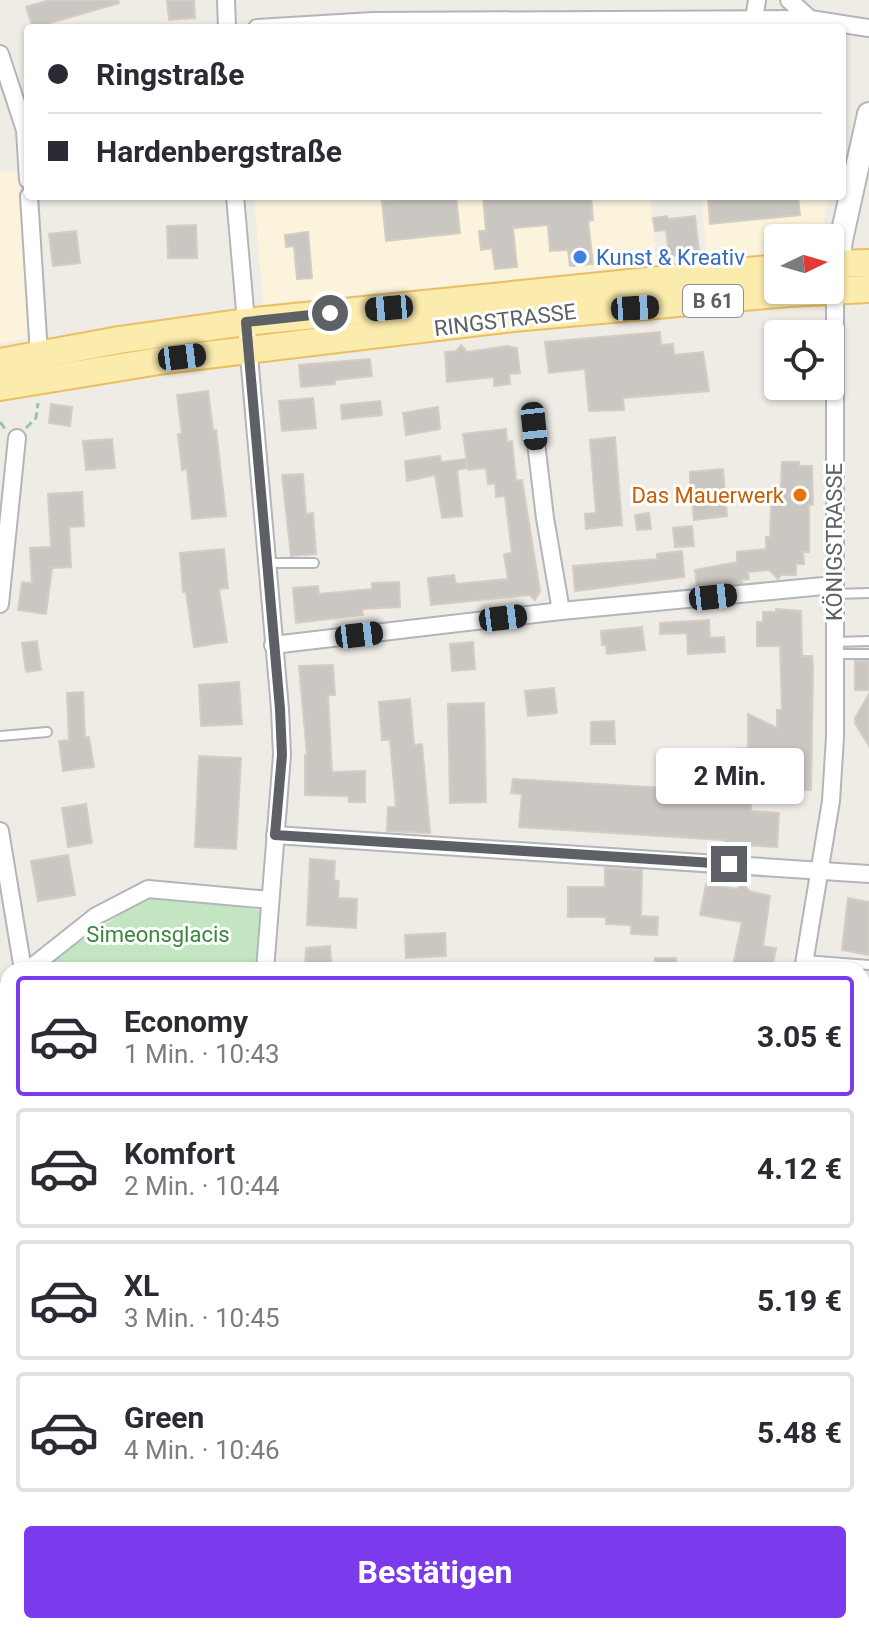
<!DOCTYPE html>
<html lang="de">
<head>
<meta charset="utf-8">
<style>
  :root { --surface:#fff; --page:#f2f2f3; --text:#2b2b33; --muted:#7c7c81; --line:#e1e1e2; --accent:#7c3aed }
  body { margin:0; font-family:Roboto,sans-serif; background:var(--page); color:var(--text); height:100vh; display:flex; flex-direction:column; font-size:30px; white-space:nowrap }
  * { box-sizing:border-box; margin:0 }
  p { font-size:26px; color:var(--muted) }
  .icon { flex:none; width:44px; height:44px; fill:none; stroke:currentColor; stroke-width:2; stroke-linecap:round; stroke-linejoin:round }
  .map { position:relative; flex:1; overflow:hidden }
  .side { position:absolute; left:0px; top:962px; width:870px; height:672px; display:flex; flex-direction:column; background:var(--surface); border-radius:24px 24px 0 0; box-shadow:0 2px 6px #0004 }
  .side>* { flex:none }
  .hud { position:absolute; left:24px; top:24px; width:822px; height:176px; border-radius:8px; box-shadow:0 2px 6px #0004; display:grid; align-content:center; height:176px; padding:0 24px; background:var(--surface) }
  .needle { width:52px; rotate:85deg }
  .tools { position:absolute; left:764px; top:224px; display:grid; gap:16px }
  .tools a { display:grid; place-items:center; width:80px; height:80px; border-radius:8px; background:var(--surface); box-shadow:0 2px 6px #0004; font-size:40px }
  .end { position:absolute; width:36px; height:36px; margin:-18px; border:10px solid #5d6065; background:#fff; box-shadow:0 0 0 4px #fff }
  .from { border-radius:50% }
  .bubble { position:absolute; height:56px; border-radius:8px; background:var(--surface); box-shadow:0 2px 6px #0004; font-size:26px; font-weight:700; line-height:56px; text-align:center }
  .car { position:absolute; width:24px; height:48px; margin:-24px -12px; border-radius:10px; box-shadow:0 0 6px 2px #0007; background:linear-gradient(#222 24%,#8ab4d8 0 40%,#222 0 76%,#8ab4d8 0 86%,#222 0) }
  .hud b { display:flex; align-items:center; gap:28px; height:76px; font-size:30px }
  .hud b+b { border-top:2px solid var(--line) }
  .hud i { width:20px; height:20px; background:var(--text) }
  ul { padding:14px 0 0; list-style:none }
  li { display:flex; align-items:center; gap:24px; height:120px; margin:0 16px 12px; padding:0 8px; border:4px solid var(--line); border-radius:8px }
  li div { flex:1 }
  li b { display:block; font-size:30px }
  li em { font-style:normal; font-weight:700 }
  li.selected { border-color:var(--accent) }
  li>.icon { width:72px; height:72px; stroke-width:1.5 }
  .cta { display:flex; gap:16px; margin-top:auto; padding:16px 24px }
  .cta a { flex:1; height:92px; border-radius:8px; background:var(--accent); color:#fff; font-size:32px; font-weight:700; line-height:92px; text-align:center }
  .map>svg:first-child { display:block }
  .commercial { fill:#fcf3dc }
  .green { fill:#c4e5c2 }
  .building { fill:#cac7c2; stroke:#d3cdc3; stroke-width:2 }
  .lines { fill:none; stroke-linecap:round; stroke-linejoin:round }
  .service-casing { stroke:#b2b5b9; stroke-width:12 }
  .minor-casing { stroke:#b2b5b9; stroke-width:20 }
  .secondary-casing { stroke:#b4b7bc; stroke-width:26 }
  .primary-casing { stroke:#ebbf61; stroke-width:30 }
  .path { stroke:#9cc5a6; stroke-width:3; stroke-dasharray:8 4; stroke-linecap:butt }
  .service { stroke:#fff; stroke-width:8 }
  .minor { stroke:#fff; stroke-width:16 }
  .secondary { stroke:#fff; stroke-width:22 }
  .primary { stroke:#fbebad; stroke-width:26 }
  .route { stroke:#5d6065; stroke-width:10 }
  .shop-dot { fill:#3f7fe0; stroke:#fff; stroke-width:3 }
  .food-dot { fill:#e8710a; stroke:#fff; stroke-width:3 }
  .labels { text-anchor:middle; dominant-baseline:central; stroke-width:6; stroke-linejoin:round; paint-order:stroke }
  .shield { fill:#fff; stroke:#8e9093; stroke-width:2 }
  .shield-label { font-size:20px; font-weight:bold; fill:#5d6065 }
  .shop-label { font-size:22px; fill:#366cbe; stroke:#fff; text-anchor:start }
  .street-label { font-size:22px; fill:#5d6065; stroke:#fff }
  .food-label { font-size:22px; fill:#c56008; stroke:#fff; text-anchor:end }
  .park-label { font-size:22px; fill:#3a863b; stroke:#fff }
</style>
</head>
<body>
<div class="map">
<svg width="869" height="1634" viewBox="0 0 869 1634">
  <rect width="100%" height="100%" fill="#eeece5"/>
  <g class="commercial">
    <path d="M0 171H28L41 334 0 344Z"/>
    <path d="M254 196H650L657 265 263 304Z"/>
    <path d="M701 196H830L819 238H778V253L707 260Z"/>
    <path d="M0 1565 8 1584V1626H19V1634H0Z"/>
  </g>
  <g class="green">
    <path d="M147 896 262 910 260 970H38Z"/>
    <path d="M8 990V1526L0 1509V996Z"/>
    <path d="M862 1122 869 1123V1409L862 1390Z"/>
    <path d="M103 1626H183L182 1634H103Z"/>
  </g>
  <g class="building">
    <path d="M49 0H118L119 3 33 28 26 7Z"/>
    <path d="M167 0H194L195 18 169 20Z"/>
    <path d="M392 196H456L460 233 386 241 382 201 393 200Z"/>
    <path d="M483 196H591L593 220 588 221 593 264 570 266 568 250 550 251 548 225 513 228 517 267 495 269 492 248 481 250 479 231H486Z"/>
    <path d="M708 196H798L800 215 710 224Z"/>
    <path d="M667 216 668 219 695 216 699 252 669 256 666 230 655 231 653 218Z"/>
    <path d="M196 225 197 258H168L167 226Z"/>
    <path d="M76 231 80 263 53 266 49 234Z"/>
    <path d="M308 232 312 278 297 279 294 246 286 247 285 235Z"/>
    <path d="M660 332 661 345 673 344 674 355 703 352 709 391 623 398 624 410 589 411 585 369 549 373 545 342Z"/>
    <path d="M461 345 467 352 507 346 517 348 520 373 509 374 510 384 494 386V377L447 382 445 352 456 351Z"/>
    <path d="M370 359 372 376 335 380V384L301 387 299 365Z"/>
    <path d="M208 391 213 430H216L226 516 192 519 187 469 182 470 178 434H182L177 395Z"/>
    <path d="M313 398 316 428 282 431 279 401Z"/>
    <path d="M380 401 382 415 342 419 341 405Z"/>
    <path d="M51 404 72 407 70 426 49 423Z"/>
    <path d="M438 407 440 429 406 435 403 413Z"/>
    <path d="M506 429 507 442 512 441 516 481 522 480 540 591 535 600 529 595 431 605 428 578 454 575 456 584 508 579 504 554 512 553 505 496 496 497 495 483 488 484 486 468 468 470 463 434Z"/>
    <path d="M615 437 622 525 586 529 585 514 596 513 590 440Z"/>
    <path d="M112 439 115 468 86 470 83 441Z"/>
    <path d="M440 456 441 462 465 459 467 468 457 470 462 516 442 518 435 475 407 481 405 461Z"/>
    <path d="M782 462H799V466H812L813 505H809V552H803L804 564H796V575H781L778 579 769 570 748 572 749 579 742 580V583L697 587 695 570 737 562V552L766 549V537H770L771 504H780Z"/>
    <path d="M723 469 727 516 694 520 692 499H690V472Z"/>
    <path d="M303 474 306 514 313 513 316 554 291 556 282 475Z"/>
    <path d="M82 492 84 526 69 527 71 567 52 568 46 614 18 610 22 582 32 583 30 548 51 547 48 494Z"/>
    <path d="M649 513 651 529 637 530 635 515Z"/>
    <path d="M692 526 694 546 675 547 673 528Z"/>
    <path d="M224 549 228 588 219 589 227 642 194 647 186 592H183L180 553Z"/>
    <path d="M682 551 684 577 575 591 573 566 657 559V554Z"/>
    <path d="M399 582 400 607 362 609 363 615 296 623 293 588 318 586 319 594 372 589V583Z"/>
    <path d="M776 609 801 611 802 656H812L813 667 811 790H778V773H753L751 811 779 813 777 847 724 844V840L519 827 522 794 511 793 513 779 666 788V782L707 784V779L729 780 730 770H736L735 749 748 748V714L777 728V710H782L780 646H757V622H763V612H776Z"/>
    <path d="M709 620 710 638 724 637 725 652 688 654 687 633 660 634V623Z"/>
    <path d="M642 627 645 650 607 654 606 645H602L601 631Z"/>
    <path d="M37 641 41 670 26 672 22 643Z"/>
    <path d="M473 642 475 669 452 671 450 644Z"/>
    <rect x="855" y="661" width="14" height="29"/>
    <path d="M333 665 335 695H328L332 772 365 771V802H349L348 796 305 795V755H307L299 666Z"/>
    <path d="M239 682 242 724 201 726 199 685Z"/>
    <path d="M554 688 557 713 528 716 525 691Z"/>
    <path d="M83 692 85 737H89L94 767 63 771 59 741 69 740 67 693Z"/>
    <path d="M869 694V746L855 723V718Z"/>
    <path d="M410 699 414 745 422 744 430 833 387 831 388 807H396L390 740H382L379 702Z"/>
    <path d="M484 703 486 802 450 803 448 704Z"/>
    <path d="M614 721 615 744H591V722Z"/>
    <path d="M199 756 241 758 236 849 195 847Z"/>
    <path d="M86 804 92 843 68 847 62 808Z"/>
    <path d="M68 855 75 895 38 901 31 861Z"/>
    <path d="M310 859 335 861 334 880 339 881 338 898 357 899 356 928 307 925Z"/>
    <path d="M605 868 642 870 641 916 658 917 657 935 631 934V925L606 924V917H568V887H605Z"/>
    <path d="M743 883 749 891 770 896 763 946 776 948 772 970H732L742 922 700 915 706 884 737 889Z"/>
    <path d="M848 898 869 902V955L842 950Z"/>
    <path d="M445 933 446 956 406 958 405 935Z"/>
    <path d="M330 946 332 970H310L305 966 306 948Z"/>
    <rect x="655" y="958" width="21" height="12"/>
  </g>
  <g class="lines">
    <g class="service-casing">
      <g id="service">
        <path d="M268 563H314"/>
        <path d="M835 594 869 593"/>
        <path d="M835 642 869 641"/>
        <path d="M834 654H869"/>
        <path d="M0 736 47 732"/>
        <path d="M805 960 869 965"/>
      </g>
    </g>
    <g class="minor-casing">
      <g id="minor">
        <path d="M226 0 227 28"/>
        <path d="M789 0 810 19 869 28"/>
        <path d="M754 20 757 0"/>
        <path d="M257 28 373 21 810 19"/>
        <path d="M0 54 25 130 28 180"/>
        <path d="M29 196 39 354"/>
        <path d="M235 196 280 709 282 755 265 970"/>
        <path d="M534 426 545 518 561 611"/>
        <path d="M0 604 17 438"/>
        <path d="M273 645 561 611 834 585"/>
        <path d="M0 831 23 970"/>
        <path d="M275 835 869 874"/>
        <path d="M28 970 96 916 148 889 270 900"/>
        <path d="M803 970 831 801 835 737V290"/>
        <path d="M0 994 8 987"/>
        <path d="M862 1133 869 1134"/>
        <path d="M862 1388 869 1390"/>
        <path d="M88 1626V1634"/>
        <path d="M620 1626 628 1634"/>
        <path d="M189 1634V1626"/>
        <path d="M537 1634 539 1626"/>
        <path d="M639 1634 641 1626"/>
      </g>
    </g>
    <g class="secondary-casing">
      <path id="secondary" d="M836 281 841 240 869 114"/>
    </g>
    <g class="primary-casing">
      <g id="primary">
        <path d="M830 264 869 263"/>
        <path d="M0 362 119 340 246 322 778 268"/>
        <path d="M0 387 165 360 513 318 788 293 869 289"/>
      </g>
    </g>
    <g class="path">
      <path d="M0 422 6 430"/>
      <path d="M26 428 36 418 38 403"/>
      <path d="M0 1025 8 1022"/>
      <path d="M0 1118 8 1115"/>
      <path d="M862 1186H869"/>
      <path d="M8 1280 4 1296 8 1321"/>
      <path d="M862 1324 869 1340"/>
      <path d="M305 1626 306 1634"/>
      <path d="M143 1634V1626"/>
      <path d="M217 1634 218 1626"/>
      <path d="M867 1634 869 1628"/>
    </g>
    <use href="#service" class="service"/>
    <use href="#minor" class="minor"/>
    <use href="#secondary" class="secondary"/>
    <use href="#primary" class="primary"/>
  </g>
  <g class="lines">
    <path class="route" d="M330 313 246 322 280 709 282 755 275 835 729 864"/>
  </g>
  <circle class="shop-dot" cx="580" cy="257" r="8"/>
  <circle class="food-dot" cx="800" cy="495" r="8"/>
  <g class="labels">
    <rect class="shield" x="683" y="285" width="60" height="32" rx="6"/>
    <g class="shield-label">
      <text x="713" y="301">B 61</text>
    </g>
    <g class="shop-label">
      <text x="596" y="257">Kunst &amp; Kreativ</text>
    </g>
    <g class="street-label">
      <text transform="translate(505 320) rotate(-7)">RINGSTRASSE</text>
      <text transform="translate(834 542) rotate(-90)">KÖNIGSTRASSE</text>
    </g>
    <g class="food-label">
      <text x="784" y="495">Das Mauerwerk</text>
    </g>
    <g class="park-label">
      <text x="158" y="934">Simeonsglacis</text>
    </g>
  </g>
</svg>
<div class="tools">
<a><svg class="needle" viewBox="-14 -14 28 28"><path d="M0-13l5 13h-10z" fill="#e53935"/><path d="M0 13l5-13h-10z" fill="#7c7c81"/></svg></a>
<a><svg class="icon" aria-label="locate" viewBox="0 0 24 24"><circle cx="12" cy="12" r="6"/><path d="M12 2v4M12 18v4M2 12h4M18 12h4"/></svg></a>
</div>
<i class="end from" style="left:330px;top:313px"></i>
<i class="end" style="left:729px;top:864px"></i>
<div class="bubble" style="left:656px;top:748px;width:148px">2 Min.</div>
<i class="car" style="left:389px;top:308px;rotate:265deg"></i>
<i class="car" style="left:635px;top:308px;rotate:87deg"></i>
<i class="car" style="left:182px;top:357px;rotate:83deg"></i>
<i class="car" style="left:534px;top:426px;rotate:174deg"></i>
<i class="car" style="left:713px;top:597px;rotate:84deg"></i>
<i class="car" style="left:503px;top:618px;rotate:83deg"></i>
<i class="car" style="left:359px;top:635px;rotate:83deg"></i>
<div class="hud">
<b><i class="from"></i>Ringstraße</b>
<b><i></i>Hardenbergstraße</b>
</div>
<section class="side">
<ul>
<li class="selected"><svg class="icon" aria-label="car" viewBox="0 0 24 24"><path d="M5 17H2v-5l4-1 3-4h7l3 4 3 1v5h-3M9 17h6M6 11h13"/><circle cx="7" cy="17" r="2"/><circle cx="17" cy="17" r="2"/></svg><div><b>Economy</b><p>1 Min. · 10:43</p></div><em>3.05 €</em></li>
<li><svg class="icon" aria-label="car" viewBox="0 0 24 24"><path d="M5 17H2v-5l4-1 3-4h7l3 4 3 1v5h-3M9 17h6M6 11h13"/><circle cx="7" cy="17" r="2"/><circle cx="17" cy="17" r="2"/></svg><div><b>Komfort</b><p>2 Min. · 10:44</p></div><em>4.12 €</em></li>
<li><svg class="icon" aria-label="car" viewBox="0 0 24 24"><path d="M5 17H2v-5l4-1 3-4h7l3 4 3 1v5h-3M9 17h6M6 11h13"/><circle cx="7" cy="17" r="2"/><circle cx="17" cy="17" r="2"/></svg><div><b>XL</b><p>3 Min. · 10:45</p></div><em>5.19 €</em></li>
<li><svg class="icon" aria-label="car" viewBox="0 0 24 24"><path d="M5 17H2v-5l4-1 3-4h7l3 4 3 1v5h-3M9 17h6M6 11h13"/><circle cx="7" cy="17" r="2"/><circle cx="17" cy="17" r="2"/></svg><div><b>Green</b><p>4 Min. · 10:46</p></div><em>5.48 €</em></li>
</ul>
<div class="cta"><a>Bestätigen</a></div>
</section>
</div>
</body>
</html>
